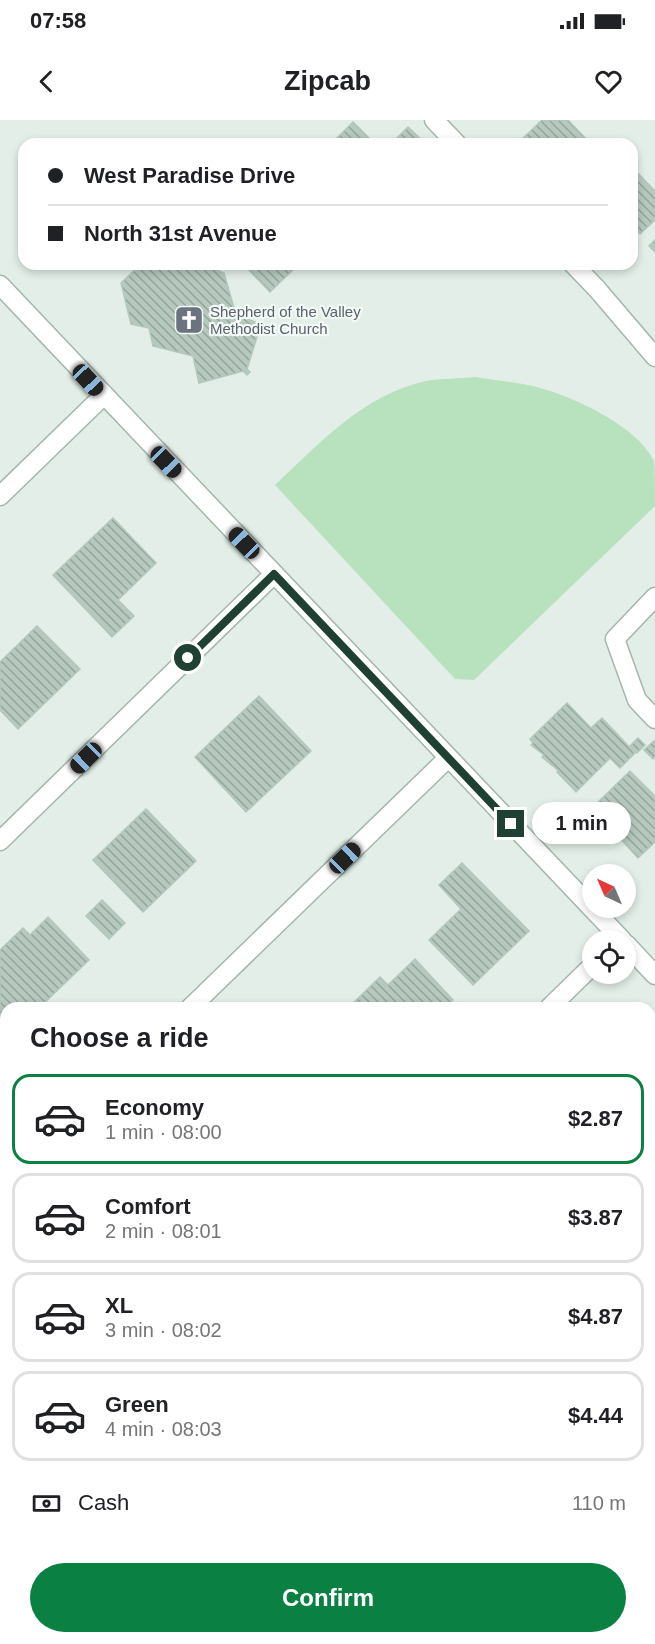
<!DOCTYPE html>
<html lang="en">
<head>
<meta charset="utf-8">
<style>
  :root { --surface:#fff; --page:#f6f6f6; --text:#202124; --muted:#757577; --line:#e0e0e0; --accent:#0b8043 }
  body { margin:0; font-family:Helvetica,sans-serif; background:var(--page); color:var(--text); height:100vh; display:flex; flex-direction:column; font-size:22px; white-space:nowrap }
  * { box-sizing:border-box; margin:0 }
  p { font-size:20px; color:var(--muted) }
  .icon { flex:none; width:33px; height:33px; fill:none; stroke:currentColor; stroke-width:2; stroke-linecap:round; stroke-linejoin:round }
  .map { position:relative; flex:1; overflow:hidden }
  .drawer { position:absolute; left:0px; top:882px; width:656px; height:642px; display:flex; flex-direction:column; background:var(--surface); border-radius:18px 18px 0 0; box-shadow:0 3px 9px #0003 }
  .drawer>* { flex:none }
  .guide { position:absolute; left:18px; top:18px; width:620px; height:132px; border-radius:18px; box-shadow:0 3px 9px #0003; display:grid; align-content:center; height:132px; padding:0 30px; background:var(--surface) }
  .needle { width:39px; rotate:316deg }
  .fabs { position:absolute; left:582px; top:744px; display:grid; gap:12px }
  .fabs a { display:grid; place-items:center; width:54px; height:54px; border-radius:50%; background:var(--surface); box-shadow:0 3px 9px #0003; font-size:30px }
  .end { position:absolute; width:27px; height:27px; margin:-14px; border:8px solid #1f4133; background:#fff; box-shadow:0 0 0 3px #fff }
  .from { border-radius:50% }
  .bubble { position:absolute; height:42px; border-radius:21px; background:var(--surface); box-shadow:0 3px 9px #0003; font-size:20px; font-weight:700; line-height:42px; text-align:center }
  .car { position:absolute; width:18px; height:36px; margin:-18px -9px; border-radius:8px; box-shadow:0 0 4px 2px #0007; background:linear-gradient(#222 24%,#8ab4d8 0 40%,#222 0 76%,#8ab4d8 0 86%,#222 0) }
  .guide b { display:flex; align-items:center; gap:21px; height:57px; font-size:22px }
  .guide b+b { border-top:2px solid var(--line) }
  .guide i { width:15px; height:15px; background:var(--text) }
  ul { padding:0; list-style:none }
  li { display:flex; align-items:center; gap:18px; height:90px; margin:0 12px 9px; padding:0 18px; border:3px solid var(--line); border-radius:18px }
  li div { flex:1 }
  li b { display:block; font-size:22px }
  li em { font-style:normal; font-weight:700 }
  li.current { border-color:var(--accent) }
  li>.icon { width:54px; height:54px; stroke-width:1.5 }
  h2 { padding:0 30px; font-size:27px; line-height:72px }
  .pay { display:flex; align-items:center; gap:15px; height:66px; padding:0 30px; font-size:22px }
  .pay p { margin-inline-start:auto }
  .action { display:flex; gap:12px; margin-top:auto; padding:12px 30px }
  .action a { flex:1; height:69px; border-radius:36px; background:var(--accent); color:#fff; font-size:24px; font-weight:700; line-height:69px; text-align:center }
  .status { display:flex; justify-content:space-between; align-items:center; height:42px; padding:0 30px; background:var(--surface); direction:ltr }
  .status svg { height:16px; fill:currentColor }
  header { display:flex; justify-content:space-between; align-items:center; height:78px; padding:0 30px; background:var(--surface); font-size:27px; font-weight:700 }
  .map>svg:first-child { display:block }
  .green { fill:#b8e1be }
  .building { fill:url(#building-back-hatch); stroke:#b3c8bd; stroke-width:1.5 }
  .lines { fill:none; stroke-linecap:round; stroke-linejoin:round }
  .minor-casing { stroke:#a4b7ad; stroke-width:21 }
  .minor { stroke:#fff; stroke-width:18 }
  .route { stroke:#1f4133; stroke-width:8 }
  .labels { text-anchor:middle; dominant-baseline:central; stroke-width:4.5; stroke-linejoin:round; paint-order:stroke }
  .worship-label { font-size:15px; fill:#5b616d; stroke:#f3faf5; text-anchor:start }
</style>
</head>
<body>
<div class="status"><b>07:58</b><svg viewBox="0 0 49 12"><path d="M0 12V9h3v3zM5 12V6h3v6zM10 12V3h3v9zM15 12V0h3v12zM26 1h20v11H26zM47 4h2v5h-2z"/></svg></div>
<header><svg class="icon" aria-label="back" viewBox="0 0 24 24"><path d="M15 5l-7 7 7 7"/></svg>Zipcab<svg class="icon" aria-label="heart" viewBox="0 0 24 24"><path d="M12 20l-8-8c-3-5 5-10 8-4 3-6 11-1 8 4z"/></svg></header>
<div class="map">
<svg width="655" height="1524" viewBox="0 0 655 1524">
  <defs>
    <pattern id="building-back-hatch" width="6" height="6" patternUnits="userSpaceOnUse" patternTransform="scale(1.5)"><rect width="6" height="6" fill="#b7c9bf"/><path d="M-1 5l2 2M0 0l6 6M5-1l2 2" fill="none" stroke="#94a59c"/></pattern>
  </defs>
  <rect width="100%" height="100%" fill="#e2eee7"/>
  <path class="green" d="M476 257C497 261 520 262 540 268 576 278 637 306 654 341 655 350 655 375 655 386L474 560 455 559 275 365C320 323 363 275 426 261 442 258 460 259 476 257Z"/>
  <g class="building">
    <path d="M542 0H568L591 24H517Z"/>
    <path d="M353 2 375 24H337L334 21Z"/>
    <path d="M408 7 426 24H391Z"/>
    <path d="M632 47 655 71V100L640 114 632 105Z"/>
    <path d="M655 120V132L649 126Z"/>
    <path d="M141 144H211L212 148 224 153 236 195 261 204 247 249 250 252 247 255 243 251 199 263 193 236 153 226 149 208 131 204 121 163Z"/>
    <path d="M243 144H299L270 172Z"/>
    <path d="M113 398 156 443 118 480 134 496 112 517 53 455Z"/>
    <path d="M37 506 80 549 18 609 0 590V542Z"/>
    <path d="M259 576 311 631 246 692 195 637Z"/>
    <path d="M567 583 591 608 602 598 635 633 620 648 610 638 576 672 557 652 559 651 542 637 544 635 531 625 533 623 530 619Z"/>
    <path d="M638 618 645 625 637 633 630 626Z"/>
    <path d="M655 620V637L653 639 644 630Z"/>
    <path d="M630 651 655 676V722L638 738 592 688Z"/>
    <path d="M146 689 196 741 143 792 93 740Z"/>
    <path d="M462 743 529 811 473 865 429 820 461 789 439 765Z"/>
    <path d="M102 780 125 803 109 819 86 796Z"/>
    <path d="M48 797 89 840 39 888H6V900L0 905V830L23 808 30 815Z"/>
    <path d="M415 839 453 880 445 888H348L380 857 388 865Z"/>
    <path d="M655 986V1058L650 1053V991Z"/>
    <path d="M650 1171 655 1177V1201L650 1206Z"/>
    <path d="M6 1223V1305L0 1299V1230Z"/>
    <path d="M655 1223V1271L650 1265V1228Z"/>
    <path d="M0 1320 6 1325 0 1334Z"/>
    <path d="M655 1460V1524H632L626 1518H650V1465Z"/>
    <path d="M63 1518H102L98 1524H71Z"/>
    <path d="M214 1518H296L291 1524H209Z"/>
    <path d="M479 1518H532L526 1524H473Z"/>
  </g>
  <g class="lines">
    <g class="minor-casing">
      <g id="minor">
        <path d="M434 0 457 24"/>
        <path d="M573 144 597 169 655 237"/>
        <path d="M0 165 622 820"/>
        <path d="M0 376 103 276"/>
        <path d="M655 477 615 519 637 580 655 599"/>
        <path d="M0 721 274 454"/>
        <path d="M626 824 655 855"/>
        <path d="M190 888 448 638"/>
        <path d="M549 888 592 846"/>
        <path d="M0 1073 6 1067"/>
        <path d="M650 1119 655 1125"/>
        <path d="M650 1357 655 1363"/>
        <path d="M0 1451 6 1444"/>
        <path d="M161 1524 165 1518"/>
        <path d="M376 1524 381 1518"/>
      </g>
    </g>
    <use href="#minor" class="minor"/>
  </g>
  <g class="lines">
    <path class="route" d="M188 538 274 454 511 704"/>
  </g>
  <defs>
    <g id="church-square" transform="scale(1.5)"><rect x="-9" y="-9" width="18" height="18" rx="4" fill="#6b7280" stroke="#f3faf5"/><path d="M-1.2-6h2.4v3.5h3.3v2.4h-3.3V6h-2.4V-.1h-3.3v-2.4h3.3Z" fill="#fff"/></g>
  </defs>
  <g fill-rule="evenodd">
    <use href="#church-square" x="189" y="200"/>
  </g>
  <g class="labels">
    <g class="worship-label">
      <text x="210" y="191">Shepherd of the Valley<tspan x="210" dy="17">Methodist Church</tspan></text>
    </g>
  </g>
</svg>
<div class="fabs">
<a><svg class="needle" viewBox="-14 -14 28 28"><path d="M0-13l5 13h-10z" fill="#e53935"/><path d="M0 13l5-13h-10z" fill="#757577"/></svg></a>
<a><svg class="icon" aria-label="locate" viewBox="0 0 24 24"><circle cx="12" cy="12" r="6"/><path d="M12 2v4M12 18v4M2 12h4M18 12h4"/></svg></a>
</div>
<i class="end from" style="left:188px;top:538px"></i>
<i class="end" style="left:511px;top:704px"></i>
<div class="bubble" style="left:532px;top:682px;width:99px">1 min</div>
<i class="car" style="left:88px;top:260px;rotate:137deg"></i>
<i class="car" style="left:166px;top:342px;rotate:136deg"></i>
<i class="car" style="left:244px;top:423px;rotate:316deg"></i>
<i class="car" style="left:86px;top:638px;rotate:226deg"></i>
<i class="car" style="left:345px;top:738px;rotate:46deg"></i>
<div class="guide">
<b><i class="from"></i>West Paradise Drive</b>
<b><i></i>North 31st Avenue</b>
</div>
<section class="drawer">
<h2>Choose a ride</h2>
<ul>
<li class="current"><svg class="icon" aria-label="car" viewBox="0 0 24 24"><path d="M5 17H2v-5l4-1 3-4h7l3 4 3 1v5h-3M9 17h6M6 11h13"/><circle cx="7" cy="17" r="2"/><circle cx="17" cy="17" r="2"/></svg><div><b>Economy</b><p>1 min · 08:00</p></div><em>$2.87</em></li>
<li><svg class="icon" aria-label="car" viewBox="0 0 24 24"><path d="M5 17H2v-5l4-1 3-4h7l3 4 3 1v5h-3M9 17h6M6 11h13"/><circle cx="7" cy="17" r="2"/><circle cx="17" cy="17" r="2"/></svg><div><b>Comfort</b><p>2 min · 08:01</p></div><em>$3.87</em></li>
<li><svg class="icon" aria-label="car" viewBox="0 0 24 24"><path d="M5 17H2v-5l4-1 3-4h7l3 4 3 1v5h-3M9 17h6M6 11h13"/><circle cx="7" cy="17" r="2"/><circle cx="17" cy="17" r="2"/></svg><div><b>XL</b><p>3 min · 08:02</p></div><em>$4.87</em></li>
<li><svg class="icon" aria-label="car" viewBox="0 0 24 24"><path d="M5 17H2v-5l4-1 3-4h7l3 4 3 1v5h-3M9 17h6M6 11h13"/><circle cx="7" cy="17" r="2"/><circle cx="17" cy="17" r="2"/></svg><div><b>Green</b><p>4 min · 08:03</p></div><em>$4.44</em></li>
</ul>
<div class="pay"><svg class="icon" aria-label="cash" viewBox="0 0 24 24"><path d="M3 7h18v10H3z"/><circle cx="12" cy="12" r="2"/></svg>Cash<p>110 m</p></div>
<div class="action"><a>Confirm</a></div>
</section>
</div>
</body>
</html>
